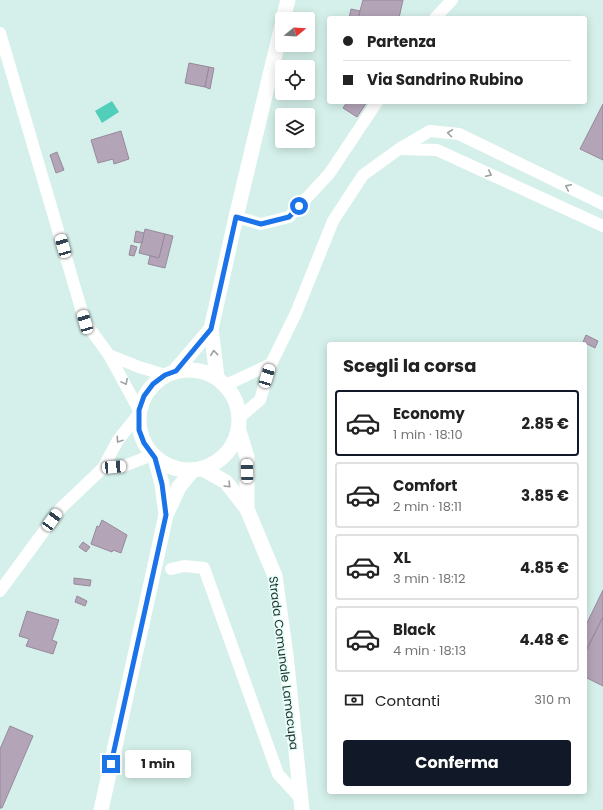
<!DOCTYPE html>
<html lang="it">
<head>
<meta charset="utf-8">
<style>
  :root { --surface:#fff; --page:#f2f2f2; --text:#222; --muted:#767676; --line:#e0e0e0; --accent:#111827 }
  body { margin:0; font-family:Poppins,sans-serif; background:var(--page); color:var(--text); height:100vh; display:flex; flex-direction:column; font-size:15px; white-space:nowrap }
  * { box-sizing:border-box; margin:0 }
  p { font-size:13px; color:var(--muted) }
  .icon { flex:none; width:22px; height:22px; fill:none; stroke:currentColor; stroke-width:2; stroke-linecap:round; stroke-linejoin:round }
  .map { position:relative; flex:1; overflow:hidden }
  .details { position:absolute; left:327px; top:342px; width:260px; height:452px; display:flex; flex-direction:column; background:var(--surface); border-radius:4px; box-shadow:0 2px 10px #0003 }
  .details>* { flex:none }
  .guide { position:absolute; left:327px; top:16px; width:260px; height:88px; border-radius:4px; box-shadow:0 2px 10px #0003; display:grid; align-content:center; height:88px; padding:0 16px; background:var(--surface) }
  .needle { width:26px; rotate:72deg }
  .tools { position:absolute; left:275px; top:12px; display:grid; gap:8px }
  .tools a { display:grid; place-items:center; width:40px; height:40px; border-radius:4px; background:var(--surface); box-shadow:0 2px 10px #0003; font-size:20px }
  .end { position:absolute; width:18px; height:18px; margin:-9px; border:5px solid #1a73e8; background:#fff; box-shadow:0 0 0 2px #fff }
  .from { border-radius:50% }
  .bubble { position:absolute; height:28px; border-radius:4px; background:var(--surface); box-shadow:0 2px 10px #0003; font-size:13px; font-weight:700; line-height:28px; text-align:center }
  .car { position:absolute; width:12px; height:24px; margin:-12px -6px; border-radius:5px; box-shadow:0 0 3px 1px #0007; background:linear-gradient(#fff 24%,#345 0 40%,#fff 0 76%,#345 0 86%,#fff 0) }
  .guide b { display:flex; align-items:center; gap:14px; height:38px; font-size:15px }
  .guide b+b { border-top:1px solid var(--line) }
  .guide i { width:10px; height:10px; background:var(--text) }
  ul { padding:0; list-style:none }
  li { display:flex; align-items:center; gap:12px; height:66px; margin:0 8px 6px; padding:0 8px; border:2px solid var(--line); border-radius:4px }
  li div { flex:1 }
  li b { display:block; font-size:15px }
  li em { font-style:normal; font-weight:700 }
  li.on { border-color:var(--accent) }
  li>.icon { width:36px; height:36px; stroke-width:1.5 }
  h2 { padding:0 16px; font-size:18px; line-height:48px }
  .pay { display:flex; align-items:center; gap:10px; height:44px; padding:0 16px; font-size:15px }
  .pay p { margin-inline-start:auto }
  .button { display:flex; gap:8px; margin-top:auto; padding:8px 16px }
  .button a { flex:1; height:46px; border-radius:4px; background:var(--accent); color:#fff; font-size:16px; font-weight:700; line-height:46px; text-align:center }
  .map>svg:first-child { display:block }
  .water { fill:#51cfba }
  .building { fill:#b3a5b7; stroke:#97899b }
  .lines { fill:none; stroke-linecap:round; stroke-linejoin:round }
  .minor { stroke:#fff; stroke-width:12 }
  .tertiary { stroke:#fff; stroke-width:15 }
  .oneway { stroke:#9ca1a0 }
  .route { stroke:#1a73e8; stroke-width:5 }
  .labels { text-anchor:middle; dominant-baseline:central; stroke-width:3; stroke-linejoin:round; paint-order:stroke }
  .street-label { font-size:12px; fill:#242f2c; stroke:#e2fef7 }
</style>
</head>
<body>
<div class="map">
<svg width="603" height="810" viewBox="0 0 603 810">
  <rect width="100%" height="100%" fill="#d5f0ea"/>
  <path class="water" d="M112 101 119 112 102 123 95 111Z"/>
  <g class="building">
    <path d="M363 0H403L399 18H358Z"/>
    <path d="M351 9 360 11 358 18H349Z"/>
    <path d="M189 63 209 67 205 87 185 83Z"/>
    <path d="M209 67 214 68 210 89 205 87Z"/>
    <path d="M347 102H367L357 117 343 108Z"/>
    <path d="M603 104V160L580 149Z"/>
    <path d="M121 131 129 159 114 164 113 159 98 163 91 140Z"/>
    <path d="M57 152 64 170 56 173 50 155Z"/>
    <path d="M145 229 165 234 159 258 139 253Z"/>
    <path d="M136 231 144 233 142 243 134 242Z"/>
    <path d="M165 234 173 236 165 268 148 264 150 256 159 258Z"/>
    <path d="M131 245 137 247 134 256 129 255Z"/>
    <path d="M586 335 598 341 595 348 583 342Z"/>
    <path d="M102 520 127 535 121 553 113 550 112 552 91 544 97 526 99 527Z"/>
    <path d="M83 542 90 547 86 552 79 547Z"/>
    <path d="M74 578 91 580 90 586 74 584Z"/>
    <path d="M603 590V617L585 653V627Z"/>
    <path d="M77 596 87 601 85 606 75 602Z"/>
    <path d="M27 611 59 620 52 640 57 642 53 654 26 646 29 639 19 636Z"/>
    <path d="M603 617V686L585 677V653Z"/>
    <path d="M10 726 33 736 2 808H0V749Z"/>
  </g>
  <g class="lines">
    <g class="minor">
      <path d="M435 18 452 0"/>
      <path d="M0 33 85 322 109 355 139 410"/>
      <path d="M400 149 437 150 603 226"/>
      <path d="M236 217 261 224 289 217 329 174 377 102"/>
      <path d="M109 355 139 367 165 375"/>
      <path d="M226 385 271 364"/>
      <path d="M240 417 260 400 271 364 296 313 333 221 363 175 399 149 430 131 459 134 603 204"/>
      <path d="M103 468 124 466 152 455"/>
      <path d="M171 569 184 566 204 568 278 774 300 798"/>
      <path d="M0 591 61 508 103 468 118 440 138 415"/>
    </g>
    <g class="tertiary">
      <path d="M283 19 288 0"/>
      <circle cx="189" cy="420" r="50"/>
      <path d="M175 371 211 329"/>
      <path d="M217 377 211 329 236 217 282 25"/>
      <path d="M239 431 247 457V509"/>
      <path d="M155 458 162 484 166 515"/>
      <path d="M203 469 226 482 247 509 275 576 286 655 302 810"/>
      <path d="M101 810 166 515 179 487 193 470"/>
    </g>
  </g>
  <defs><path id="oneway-chevron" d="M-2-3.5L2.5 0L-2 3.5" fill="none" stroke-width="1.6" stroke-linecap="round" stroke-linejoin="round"/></defs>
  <g class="oneway">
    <use href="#oneway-chevron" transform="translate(450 133) rotate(-173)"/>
    <use href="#oneway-chevron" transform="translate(489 174) rotate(25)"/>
    <use href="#oneway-chevron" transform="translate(568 187) rotate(-154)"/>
    <use href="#oneway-chevron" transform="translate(214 353) rotate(-96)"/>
    <use href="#oneway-chevron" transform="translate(125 382) rotate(62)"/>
    <use href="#oneway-chevron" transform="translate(119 440) rotate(124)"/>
    <use href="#oneway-chevron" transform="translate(228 485) rotate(46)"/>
  </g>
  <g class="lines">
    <path class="route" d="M111 764 166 515 162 484 155 458 144 443 139 430V410L144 396 153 384 165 375 176 371 211 329 236 217 261 224 289 217 299 206"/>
  </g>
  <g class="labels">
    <g class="street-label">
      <text transform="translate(284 663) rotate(83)">Strada Comunale Lamacupa</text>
    </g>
  </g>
</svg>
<div class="tools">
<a><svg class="needle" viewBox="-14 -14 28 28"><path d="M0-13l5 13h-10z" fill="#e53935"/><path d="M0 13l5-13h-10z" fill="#767676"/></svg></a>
<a><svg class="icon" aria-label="locate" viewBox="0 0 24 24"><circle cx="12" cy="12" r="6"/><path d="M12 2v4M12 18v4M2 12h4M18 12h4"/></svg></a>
<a><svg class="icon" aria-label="layers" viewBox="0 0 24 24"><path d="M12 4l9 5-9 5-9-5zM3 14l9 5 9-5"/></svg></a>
</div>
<i class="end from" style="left:299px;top:206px"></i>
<i class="end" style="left:111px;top:764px"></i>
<div class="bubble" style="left:125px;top:750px;width:66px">1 min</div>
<i class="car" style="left:63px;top:246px;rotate:344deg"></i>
<i class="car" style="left:85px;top:322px;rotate:344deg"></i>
<i class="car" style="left:267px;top:376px;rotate:17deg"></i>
<i class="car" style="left:114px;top:467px;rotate:86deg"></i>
<i class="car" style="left:247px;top:471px;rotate:359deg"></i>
<i class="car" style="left:52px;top:520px;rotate:36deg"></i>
<div class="guide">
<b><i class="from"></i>Partenza</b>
<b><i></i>Via Sandrino Rubino</b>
</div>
<section class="details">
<h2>Scegli la corsa</h2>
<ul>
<li class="on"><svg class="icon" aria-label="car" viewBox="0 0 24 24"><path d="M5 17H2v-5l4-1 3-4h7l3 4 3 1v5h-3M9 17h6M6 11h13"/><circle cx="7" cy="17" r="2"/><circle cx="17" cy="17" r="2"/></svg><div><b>Economy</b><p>1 min · 18:10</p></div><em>2.85 €</em></li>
<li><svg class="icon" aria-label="car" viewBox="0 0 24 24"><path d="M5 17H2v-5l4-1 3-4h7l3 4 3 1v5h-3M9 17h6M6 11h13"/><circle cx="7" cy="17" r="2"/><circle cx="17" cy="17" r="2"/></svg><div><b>Comfort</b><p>2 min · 18:11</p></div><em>3.85 €</em></li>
<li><svg class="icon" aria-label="car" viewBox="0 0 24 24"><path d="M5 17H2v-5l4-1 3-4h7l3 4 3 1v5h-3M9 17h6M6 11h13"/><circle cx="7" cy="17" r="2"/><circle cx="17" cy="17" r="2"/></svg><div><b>XL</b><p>3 min · 18:12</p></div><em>4.85 €</em></li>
<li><svg class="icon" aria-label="car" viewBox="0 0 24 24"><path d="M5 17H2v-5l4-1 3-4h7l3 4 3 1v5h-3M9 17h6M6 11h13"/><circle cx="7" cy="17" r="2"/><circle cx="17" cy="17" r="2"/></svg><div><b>Black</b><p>4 min · 18:13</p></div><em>4.48 €</em></li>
</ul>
<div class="pay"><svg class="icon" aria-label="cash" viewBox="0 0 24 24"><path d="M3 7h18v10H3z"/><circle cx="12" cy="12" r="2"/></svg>Contanti<p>310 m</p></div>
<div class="button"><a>Conferma</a></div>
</section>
</div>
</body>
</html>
